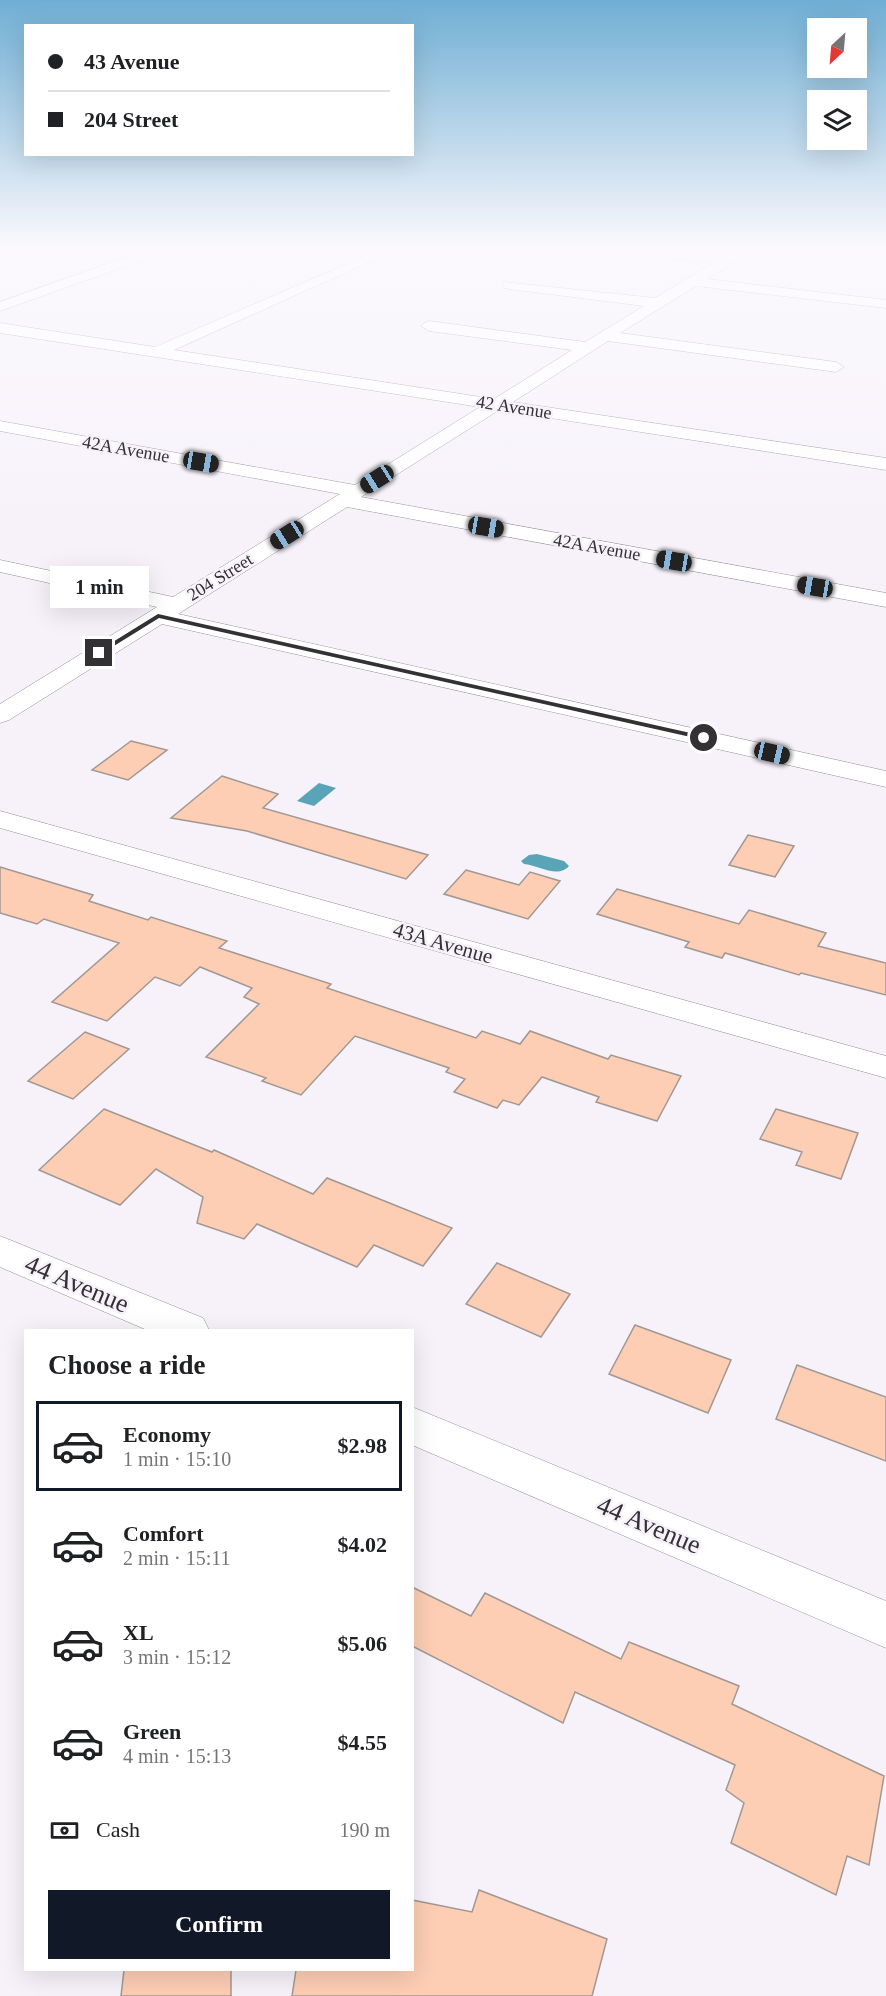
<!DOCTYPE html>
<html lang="en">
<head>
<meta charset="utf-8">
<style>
  :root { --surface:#fff; --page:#f6f6f6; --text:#202124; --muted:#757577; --line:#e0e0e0; --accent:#111827 }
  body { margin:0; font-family:Georgia,serif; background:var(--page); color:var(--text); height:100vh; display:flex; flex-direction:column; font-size:22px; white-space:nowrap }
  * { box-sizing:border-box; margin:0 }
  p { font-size:20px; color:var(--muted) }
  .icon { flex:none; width:33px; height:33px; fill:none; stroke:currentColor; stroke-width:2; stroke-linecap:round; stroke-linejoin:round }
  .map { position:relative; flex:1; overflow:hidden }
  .side { position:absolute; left:24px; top:1329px; width:390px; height:642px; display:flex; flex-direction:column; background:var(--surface); border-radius:0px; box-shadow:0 6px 24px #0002 }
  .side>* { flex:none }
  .top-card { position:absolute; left:24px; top:24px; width:390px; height:132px; border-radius:0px; box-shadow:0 6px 24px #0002; display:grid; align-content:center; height:132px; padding:0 24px; background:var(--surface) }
  .needle { width:39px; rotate:206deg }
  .fabs { position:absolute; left:807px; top:18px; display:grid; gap:12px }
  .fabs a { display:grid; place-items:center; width:60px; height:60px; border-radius:0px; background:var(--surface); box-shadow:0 6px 24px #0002; font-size:30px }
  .end { position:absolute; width:27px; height:27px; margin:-14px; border:8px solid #333134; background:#fff; box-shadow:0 0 0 3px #fff }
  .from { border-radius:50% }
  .bubble { position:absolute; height:42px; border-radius:0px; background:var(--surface); box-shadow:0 6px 24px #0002; font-size:20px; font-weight:600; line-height:42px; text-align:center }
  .car { position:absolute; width:18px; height:36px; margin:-18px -9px; border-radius:8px; box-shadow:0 0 4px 2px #0007; background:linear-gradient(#222 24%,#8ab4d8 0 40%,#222 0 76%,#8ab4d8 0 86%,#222 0) }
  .top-card b { display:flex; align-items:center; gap:21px; height:57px; font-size:22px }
  .top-card b+b { border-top:2px solid var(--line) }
  .top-card i { width:15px; height:15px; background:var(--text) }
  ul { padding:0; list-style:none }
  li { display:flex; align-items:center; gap:18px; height:90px; margin:0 12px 9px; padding:0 12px; border:3px solid transparent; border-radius:0px }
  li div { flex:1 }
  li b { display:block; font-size:22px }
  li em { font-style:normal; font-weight:600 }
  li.selected { border-color:var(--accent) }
  li>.icon { width:54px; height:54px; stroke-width:1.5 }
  h2 { padding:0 24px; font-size:27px; line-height:72px }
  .pay { display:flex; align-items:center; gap:15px; height:66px; padding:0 24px; font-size:22px }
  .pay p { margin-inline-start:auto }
  .cta { display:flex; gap:12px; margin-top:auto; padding:12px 24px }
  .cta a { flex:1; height:69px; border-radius:0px; background:var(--accent); color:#fff; font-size:24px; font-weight:600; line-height:69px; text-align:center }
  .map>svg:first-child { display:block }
  .water { fill:#59a5b7 }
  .building { fill:#fdcdb4; stroke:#a19893; stroke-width:1.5 }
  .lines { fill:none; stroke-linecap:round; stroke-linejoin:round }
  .minor-casing { stroke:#938e96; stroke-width:1 }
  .minor { fill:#fff; fill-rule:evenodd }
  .route { fill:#333134 }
  .labels { text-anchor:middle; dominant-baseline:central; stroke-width:5; stroke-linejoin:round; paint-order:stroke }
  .far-street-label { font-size:18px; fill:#333134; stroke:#f7f2fa }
  .street-label { font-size:21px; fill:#333134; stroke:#f7f2fa }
  .near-street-label { font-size:26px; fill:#333134; stroke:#f7f2fa }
</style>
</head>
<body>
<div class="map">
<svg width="886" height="1996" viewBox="0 0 886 1996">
  <rect width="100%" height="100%" fill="#f7f2fa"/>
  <g class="water">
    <path d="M319 783 336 788 314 806 297 801Z"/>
    <path d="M537 854 564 861 569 866C558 879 538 865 524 864L521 861 529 855Z"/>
  </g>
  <g class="building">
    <path d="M131 741 167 750 128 780 92 770Z"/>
    <path d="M222 776 278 794 263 808 428 855 406 879 247 831 171 818Z"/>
    <path d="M748 835 794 846 775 877 729 865Z"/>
    <path d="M0 867 93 895 89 901 148 920 151 917 227 941 219 948 331 984 327 988 476 1038 482 1031 520 1044 530 1031 608 1059 611 1055 681 1076 657 1121 596 1102 599 1097 542 1077 519 1105 503 1100 497 1108 454 1092 465 1079 446 1072 449 1068 355 1036 301 1095 262 1081 266 1078 206 1057 259 1004 244 997 252 988 200 967 180 986 155 977 107 1021 52 1002 119 943 44 919 37 924 0 913Z"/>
    <path d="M466 870 519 885 530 872 560 881 528 919 444 894Z"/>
    <path d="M617 889 739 924 749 910 826 933 818 946 886 963V995L801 973 799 975 725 953 722 958 685 947 689 942 597 914Z"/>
    <path d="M85 1032 129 1049 73 1099 28 1081Z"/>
    <path d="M104 1109 212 1152 214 1150 313 1194 327 1178 452 1228 423 1266 374 1245 357 1267 257 1224 244 1239 197 1223 203 1197 156 1169 120 1205 39 1170Z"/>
    <path d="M776 1109 858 1133 841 1179 796 1165 802 1152 760 1139Z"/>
    <path d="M497 1263 570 1294 541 1337 466 1304Z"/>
    <path d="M635 1325 731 1360 708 1413 609 1374Z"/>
    <path d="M797 1365 886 1397V1461L776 1419Z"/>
    <path d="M412 1587 471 1616 485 1593 621 1659 629 1642 739 1686 732 1704 884 1776 869 1865 847 1856 836 1895 731 1843 744 1803 726 1790 735 1765 575 1692 563 1723 412 1646Z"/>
    <path d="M479 1890 607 1939 592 1996H292L296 1970H412V1900L472 1912Z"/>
    <path d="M124 1970H231V1996H121Z"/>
  </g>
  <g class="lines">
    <g class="minor-casing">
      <g id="minor">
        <path d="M152 248H169L168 251 0 311V302Z"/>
        <path d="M384 248H400L174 350 494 399 572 350 429 331 421 326 424 323 429 321 585 342 644 306 509 289 504 288 502 285 504 282 655 298 713 263 616 252 610 248H647L724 256 738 248H752L751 251 707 279 886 300V308L696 286 620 333 836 362 844 367 836 372 608 341 513 402 886 458V470L499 410 361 497 886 593V607L347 507 178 614 886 771V787L162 624 9 720 0 723V704L157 607 0 572V560L173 597 340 494 0 431V421L355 485 480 407 0 333V323L155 347Z"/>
        <path d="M868 248H886V253L869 251Z"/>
        <path d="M0 811 886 1056V1078L0 828Z"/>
        <path d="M0 1236 203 1318 209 1330H147L0 1267Z"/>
        <path d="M412 1407 886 1601V1648L412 1445Z"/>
      </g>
    </g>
    <use href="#minor" class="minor"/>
  </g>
  <linearGradient id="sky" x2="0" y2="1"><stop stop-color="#6faed4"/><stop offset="0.47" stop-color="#fbf9fd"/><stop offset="1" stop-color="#fbf9fd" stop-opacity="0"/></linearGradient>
  <rect width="886" height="527" fill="url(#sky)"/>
  <path class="route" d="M158 614 704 736 708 738 704 740 159 618 101 654 95 653Z"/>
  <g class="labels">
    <g class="far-street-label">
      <text transform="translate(514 407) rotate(9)">42 Avenue</text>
      <text transform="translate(126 449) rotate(10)">42A Avenue</text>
      <text transform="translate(597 547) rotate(10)">42A Avenue</text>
      <text transform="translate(220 577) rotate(-32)">204 Street</text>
    </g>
    <g class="street-label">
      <text transform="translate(443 943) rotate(16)">43A Avenue</text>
    </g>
    <g class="near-street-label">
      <text transform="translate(77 1284) rotate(23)">44 Avenue</text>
      <text transform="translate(649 1525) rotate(23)">44 Avenue</text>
    </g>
  </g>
</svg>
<div class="fabs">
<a><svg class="needle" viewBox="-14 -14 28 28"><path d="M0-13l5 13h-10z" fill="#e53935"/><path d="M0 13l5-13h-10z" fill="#757577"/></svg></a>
<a><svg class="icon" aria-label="layers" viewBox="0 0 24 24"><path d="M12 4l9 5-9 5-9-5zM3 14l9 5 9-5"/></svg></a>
</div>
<i class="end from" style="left:704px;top:738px"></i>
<i class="end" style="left:99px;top:653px"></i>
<div class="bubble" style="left:50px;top:566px;width:99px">1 min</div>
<i class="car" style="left:201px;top:462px;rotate:100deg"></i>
<i class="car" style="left:377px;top:479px;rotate:238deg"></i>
<i class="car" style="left:486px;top:527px;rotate:100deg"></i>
<i class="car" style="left:287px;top:535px;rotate:238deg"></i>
<i class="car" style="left:674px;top:561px;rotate:280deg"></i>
<i class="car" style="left:815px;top:587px;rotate:280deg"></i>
<i class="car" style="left:772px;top:753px;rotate:103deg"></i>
<div class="top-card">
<b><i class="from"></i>43 Avenue</b>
<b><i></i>204 Street</b>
</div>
<section class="side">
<h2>Choose a ride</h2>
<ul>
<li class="selected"><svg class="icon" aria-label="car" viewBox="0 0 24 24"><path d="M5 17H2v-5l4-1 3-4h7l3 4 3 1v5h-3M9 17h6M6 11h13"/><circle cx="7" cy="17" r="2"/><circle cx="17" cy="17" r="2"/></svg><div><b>Economy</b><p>1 min · 15:10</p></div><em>$2.98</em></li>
<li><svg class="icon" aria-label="car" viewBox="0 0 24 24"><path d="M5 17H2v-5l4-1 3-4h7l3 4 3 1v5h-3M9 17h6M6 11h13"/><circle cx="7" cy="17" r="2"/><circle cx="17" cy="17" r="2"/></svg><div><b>Comfort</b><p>2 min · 15:11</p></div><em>$4.02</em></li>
<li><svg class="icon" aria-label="car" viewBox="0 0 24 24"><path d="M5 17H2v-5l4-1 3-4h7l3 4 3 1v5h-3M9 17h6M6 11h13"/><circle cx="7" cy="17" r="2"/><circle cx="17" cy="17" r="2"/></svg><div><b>XL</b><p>3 min · 15:12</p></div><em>$5.06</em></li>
<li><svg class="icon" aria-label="car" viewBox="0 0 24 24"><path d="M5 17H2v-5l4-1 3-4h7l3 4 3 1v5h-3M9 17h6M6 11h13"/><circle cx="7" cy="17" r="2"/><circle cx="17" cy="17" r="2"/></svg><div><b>Green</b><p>4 min · 15:13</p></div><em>$4.55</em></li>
</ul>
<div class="pay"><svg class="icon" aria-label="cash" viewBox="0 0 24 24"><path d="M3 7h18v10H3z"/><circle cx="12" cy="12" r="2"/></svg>Cash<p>190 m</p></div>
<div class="cta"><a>Confirm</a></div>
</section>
</div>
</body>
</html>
